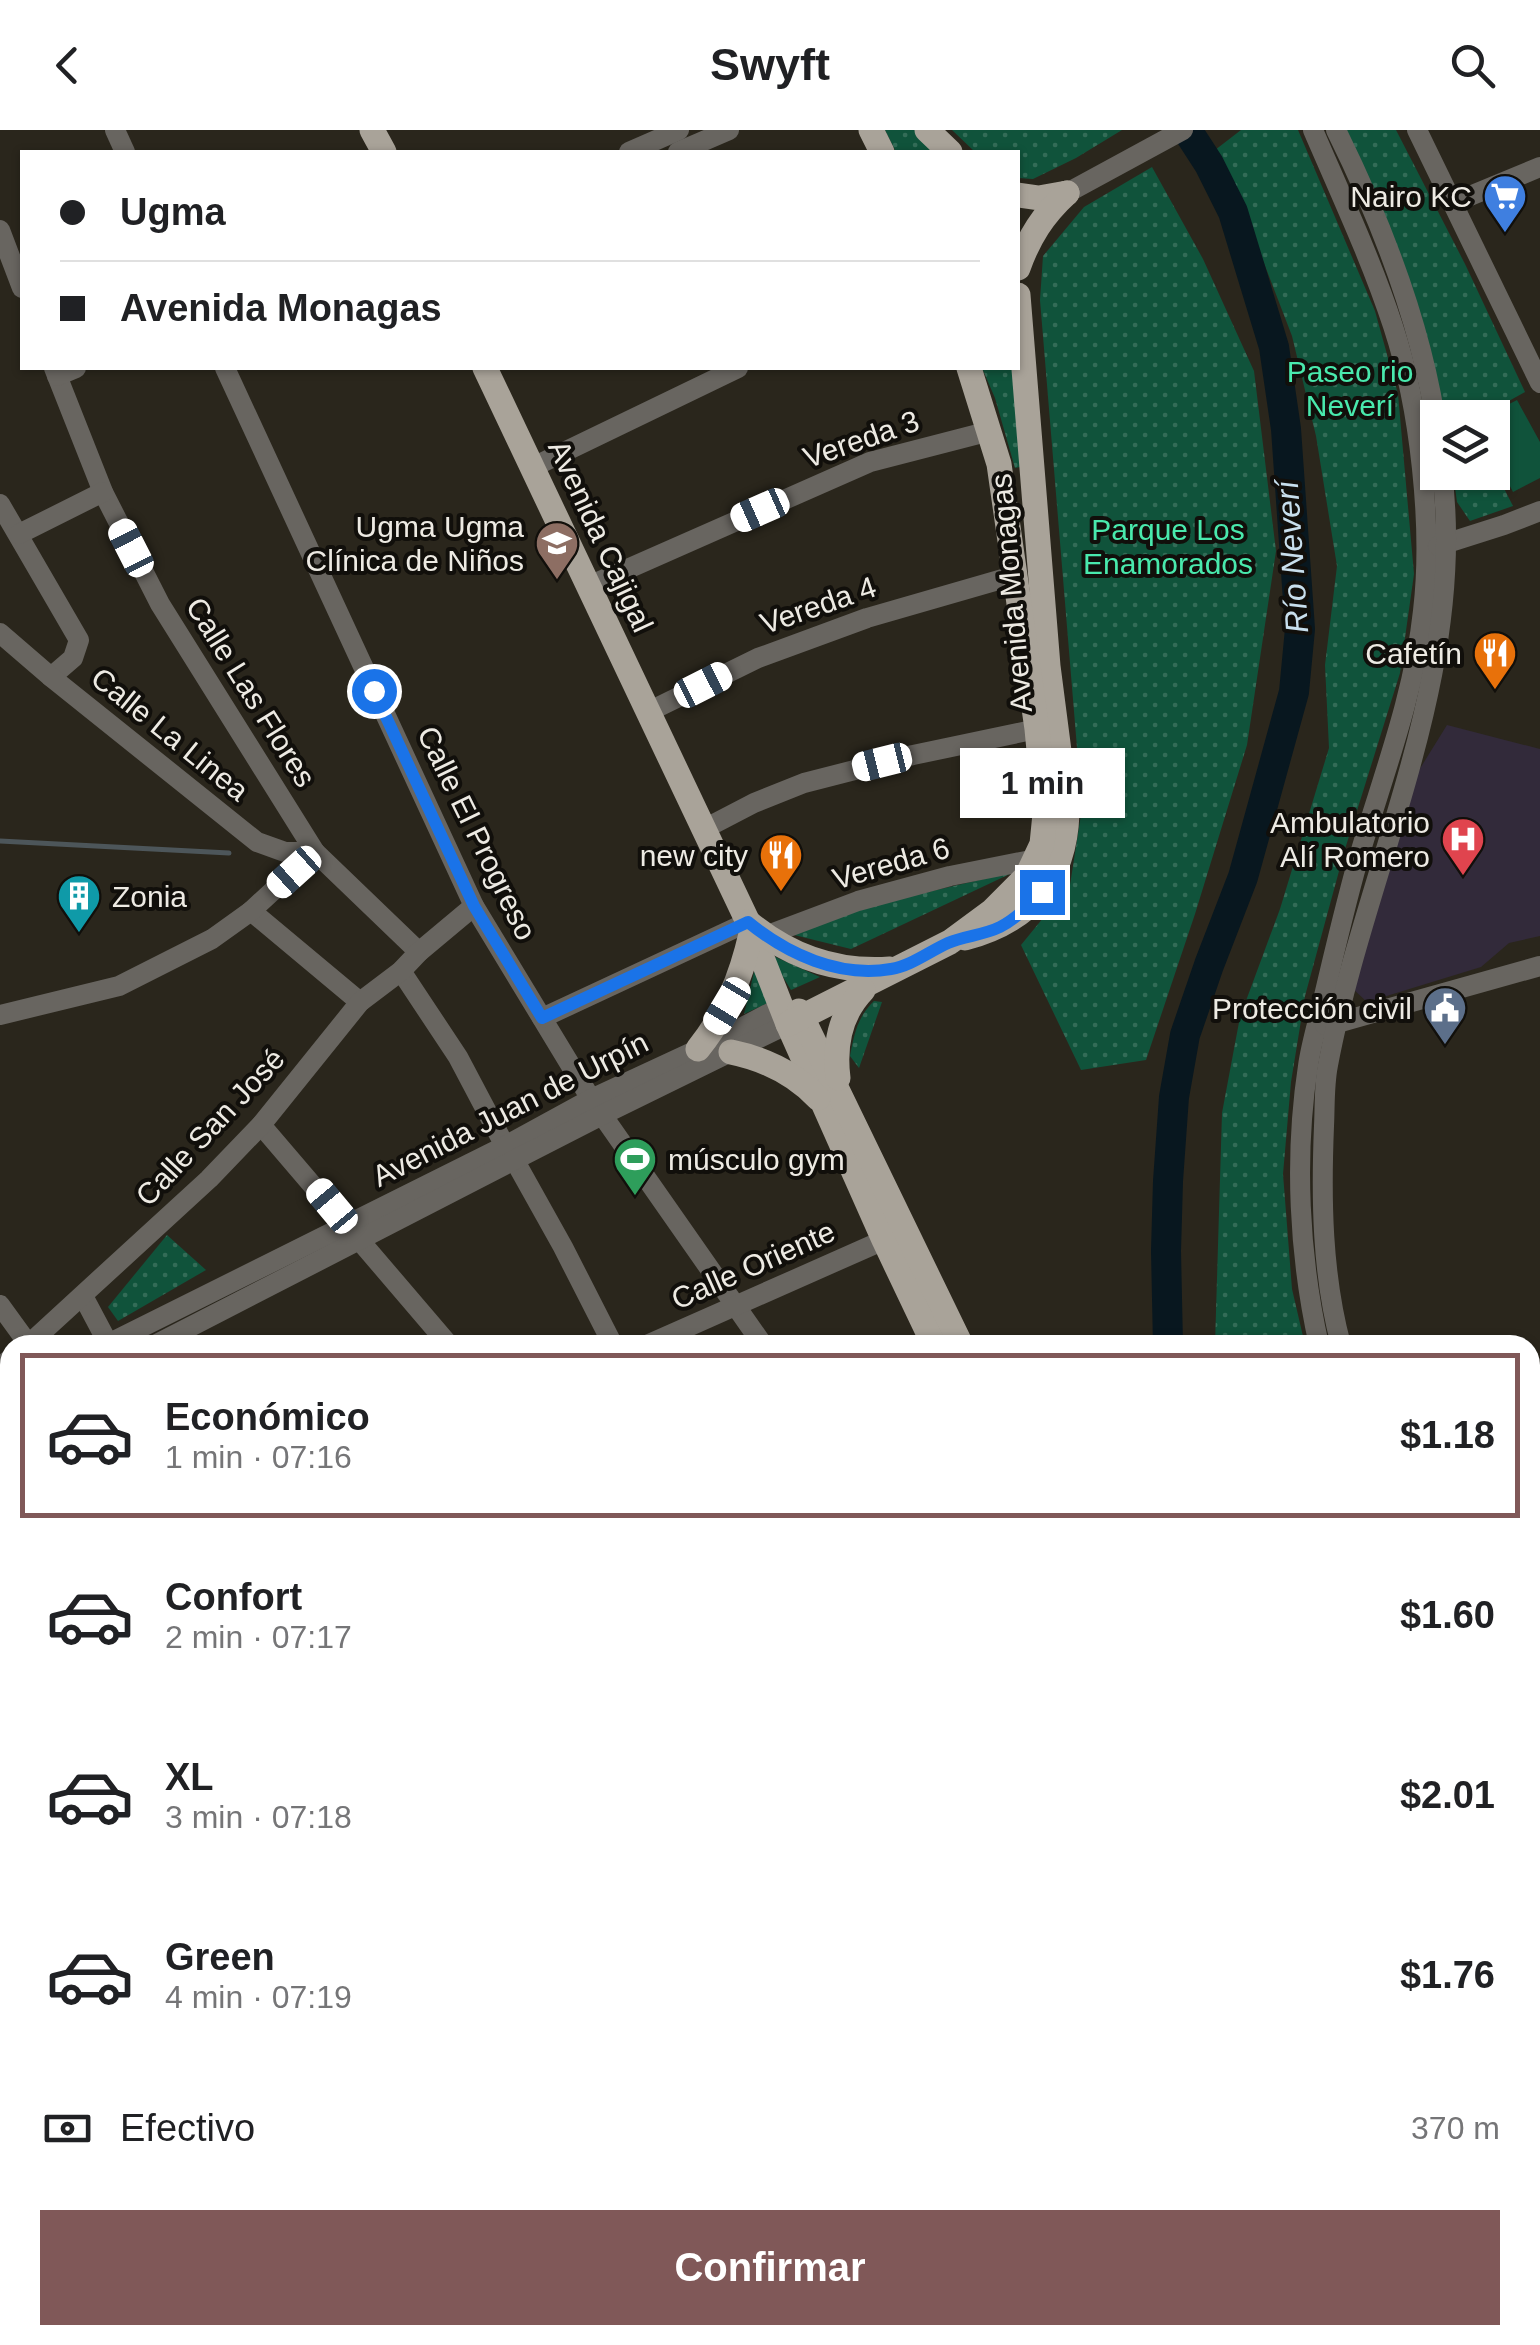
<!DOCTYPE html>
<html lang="es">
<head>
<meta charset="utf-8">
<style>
  :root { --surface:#fff; --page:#f6f6f6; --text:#202124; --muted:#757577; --line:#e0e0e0; --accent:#805858 }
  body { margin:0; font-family:Helvetica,sans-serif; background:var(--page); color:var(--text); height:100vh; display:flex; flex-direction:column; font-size:38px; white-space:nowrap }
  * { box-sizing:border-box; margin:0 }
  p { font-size:32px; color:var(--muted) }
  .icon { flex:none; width:55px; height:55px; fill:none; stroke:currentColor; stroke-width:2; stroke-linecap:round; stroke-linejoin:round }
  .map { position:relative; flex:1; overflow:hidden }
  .side { position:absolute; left:0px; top:1205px; width:1540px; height:1010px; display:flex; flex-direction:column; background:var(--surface); border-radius:30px 30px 0 0; box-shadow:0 2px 8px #0004 }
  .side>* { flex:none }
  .banner { position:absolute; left:20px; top:20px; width:1000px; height:220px; border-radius:0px; box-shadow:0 2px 8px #0004; display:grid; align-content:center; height:220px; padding:0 40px; background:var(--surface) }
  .fabs { position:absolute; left:1420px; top:270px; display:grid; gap:20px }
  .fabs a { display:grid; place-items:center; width:90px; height:90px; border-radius:0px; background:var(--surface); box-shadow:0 2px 8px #0004; font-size:50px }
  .end { position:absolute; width:45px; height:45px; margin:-22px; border:12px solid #1a73e8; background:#fff; box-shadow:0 0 0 5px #fff }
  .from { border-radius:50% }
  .bubble { position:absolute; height:70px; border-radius:0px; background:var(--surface); box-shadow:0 2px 8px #0004; font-size:32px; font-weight:600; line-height:70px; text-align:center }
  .car { position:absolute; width:30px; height:60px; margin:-30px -15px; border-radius:12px; box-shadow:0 0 8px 2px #0007; background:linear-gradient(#fff 24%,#345 0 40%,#fff 0 76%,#345 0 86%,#fff 0) }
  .banner b { display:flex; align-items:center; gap:35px; height:95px; font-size:38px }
  .banner b+b { border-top:2px solid var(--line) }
  .banner i { width:25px; height:25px; background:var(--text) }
  ul { padding:18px 0 0; list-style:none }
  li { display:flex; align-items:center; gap:30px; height:165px; margin:0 20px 15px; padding:0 20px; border:5px solid transparent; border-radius:0px }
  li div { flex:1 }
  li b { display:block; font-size:38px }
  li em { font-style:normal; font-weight:600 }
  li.active { border-color:var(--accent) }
  li>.icon { width:90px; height:90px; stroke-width:1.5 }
  .pay { display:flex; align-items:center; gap:25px; height:110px; padding:0 40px; font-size:38px }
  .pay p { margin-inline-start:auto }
  .cta { display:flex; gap:20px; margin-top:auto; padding:20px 40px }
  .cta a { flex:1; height:115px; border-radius:0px; background:var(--accent); color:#fff; font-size:40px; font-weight:600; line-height:115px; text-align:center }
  header { display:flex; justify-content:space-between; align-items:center; height:130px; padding:0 40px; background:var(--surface); font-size:45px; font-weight:600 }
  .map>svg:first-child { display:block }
  .medical { fill:#322a3a }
  .green { fill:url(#green-dots) }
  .pitch { fill:#10533b }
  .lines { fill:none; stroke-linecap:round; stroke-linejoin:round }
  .stream { stroke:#4d565a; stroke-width:5 }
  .river { stroke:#08171f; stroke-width:30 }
  .minor { stroke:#686560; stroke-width:20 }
  .major { stroke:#a9a399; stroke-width:25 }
  .route { stroke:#1a73e8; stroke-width:12 }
  .labels { text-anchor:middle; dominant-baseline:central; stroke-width:8; stroke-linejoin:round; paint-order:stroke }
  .poi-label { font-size:30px; fill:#edeae3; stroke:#110f0b; text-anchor:end }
  .park-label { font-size:30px; fill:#49e9ad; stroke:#110f0b }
  .street-label { font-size:30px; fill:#edeae3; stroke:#110f0b }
  .water-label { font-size:32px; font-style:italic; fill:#c8dfed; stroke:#110f0b }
</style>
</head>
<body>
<header><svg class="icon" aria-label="back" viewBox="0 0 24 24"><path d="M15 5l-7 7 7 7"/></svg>Swyft<svg class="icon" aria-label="search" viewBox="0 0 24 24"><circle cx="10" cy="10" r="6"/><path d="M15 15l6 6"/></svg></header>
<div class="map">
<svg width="1540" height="2215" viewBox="0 0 1540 2215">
  <defs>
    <pattern id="green-dots" width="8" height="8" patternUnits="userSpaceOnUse" patternTransform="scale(2.5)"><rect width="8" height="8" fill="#10533b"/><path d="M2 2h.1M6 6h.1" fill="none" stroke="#336c57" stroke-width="1.8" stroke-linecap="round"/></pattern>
  </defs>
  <rect width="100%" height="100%" fill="#2a261c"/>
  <path class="medical" d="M1447 595 1540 619V806L1509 813 1481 837 1367 872 1351 857 1416 645Z"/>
  <g class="green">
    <path d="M885 0H916L937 22H896Z"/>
    <path d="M952 0H1122L1076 28 1033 49 1018 48V22H975Z"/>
    <path d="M1241 0H1298L1375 181 1398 264 1414 444 1400 543 1345 719 1305 866 1291 952 1283 1044 1292 1159 1305 1215H1215L1222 983 1240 887 1280 779 1329 618 1325 535 1337 436 1316 306 1292 206 1254 107 1206 27Z"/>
    <path d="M1345 0H1396L1465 134 1525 262 1480 287H1444Z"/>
    <path d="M1152 37 1203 129 1254 241 1276 421 1247 615 1195 784 1146 930 1081 940 1021 815 1070 755 1082 678 1040 170 1043 126 1084 77Z"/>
    <path d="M982 238H1015L1025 336 1015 338 995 268Z"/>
    <path d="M1493 337 1513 376 1470 391 1457 372 1453 343 1492 342Z"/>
    <path d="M1014 742 851 819 790 804 863 777Z"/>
    <path d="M769 824 820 847 791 860Z"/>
    <path d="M755 838 768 873 744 884Z"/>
    <path d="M874 871 882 872 859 938 850 926C854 904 858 886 874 871Z"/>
    <path d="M167 1105 206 1140 118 1191 108 1177Z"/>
    <path d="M1530 1897 1540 1913V2065L1530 2054Z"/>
  </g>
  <path class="pitch" d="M1517 270 1540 312V348L1513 362 1493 323 1492 288 1484 287Z"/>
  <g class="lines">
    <path class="stream" d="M0 711 229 723"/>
    <g class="river">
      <path d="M1168 1215 1166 1121 1168 1051 1174 967 1185 905 1209 835 1243 747 1294 562 1300 499 1286 299 1274 217 1233 82 1209 34 1187 0"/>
      <path d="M1530 2135 1540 2149"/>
    </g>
    <g class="minor">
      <path d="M115 0 125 22"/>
      <path d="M1313 0C1341 65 1371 129 1393 196 1420 278 1433 396 1423 481 1414 567 1382 648 1358 730 1345 776 1334 823 1323 870 1318 892 1311 914 1308 936 1294 1027 1299 1126 1319 1215"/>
      <path d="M1336 0C1383 95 1424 201 1438 307"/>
      <path d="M1417 0 1540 253"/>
      <path d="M629 22 679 0"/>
      <path d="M678 22 729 0"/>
      <path d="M1067 63 1183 0"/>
      <path d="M1453 73 1540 37"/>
      <path d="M0 100 22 158"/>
      <path d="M54 238 103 362 160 474 315 722 419 822"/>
      <path d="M225 238 474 776 591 969 763 1215"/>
      <path d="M57 246 76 238"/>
      <path d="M533 337 738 238"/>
      <path d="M0 374 79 510 73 528 51 547"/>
      <path d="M19 404 103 362"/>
      <path d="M1438 416 1504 395 1540 381"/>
      <path d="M589 456 870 332 990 301"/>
      <path d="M0 503 51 547 257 712 285 722H315"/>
      <path d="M648 582 758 528 867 488 1016 445"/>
      <path d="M704 699 754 673 804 653 913 625 1037 599"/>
      <path d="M251 781 360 872"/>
      <path d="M765 806 858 771 950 746 1036 729"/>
      <path d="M401 841 458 927 505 1016"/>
      <path d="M0 885 119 856 212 809 251 781 315 722"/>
      <path d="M542 888 748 792"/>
      <path d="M1325 895 1337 893 1540 836"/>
      <path d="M261 995 449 1215"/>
      <path d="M515 1031 563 1117 613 1215"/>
      <path d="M83 1166 109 1215"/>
      <path d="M0 1175 29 1215"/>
      <path d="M28 1215 209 1049 261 995 360 872 401 841 419 822 474 776"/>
      <path d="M106 1215 505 1016 591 969 716 911 781 877"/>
      <path d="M155 1215 602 985 788 894"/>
      <path d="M647 1215 884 1110"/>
      <path d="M1341 1215C1322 1144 1321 1069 1324 996 1325 976 1324 955 1328 935 1365 738 1468 549 1442 342"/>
      <path d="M0 1237 10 1229"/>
      <path d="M0 1267 10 1262"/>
      <path d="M0 1291 10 1286"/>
      <path d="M0 1507 10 1502"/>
      <path d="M0 1652 10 1677"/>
      <path d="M1530 1815 1540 1835"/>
      <path d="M0 1854 10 1848"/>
      <path d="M1530 1870 1540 1887"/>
      <path d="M230 2205 234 2215"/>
      <path d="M570 2205 575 2215"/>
      <path d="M867 2205 870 2215"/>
      <path d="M317 2215 335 2205"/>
      <path d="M336 2215 354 2205"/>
      <path d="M1106 2215 1129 2205"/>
    </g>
    <g class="major">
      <path d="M372 0 384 22"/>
      <path d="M871 0 882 22"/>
      <path d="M927 0 950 22"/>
      <path d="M1018 65 1039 68 1067 63"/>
      <path d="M1018 138C1029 107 1043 85 1067 63"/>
      <path d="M485 238 748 792 788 894 884 1110 934 1215"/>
      <path d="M748 792C790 827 836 843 890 839"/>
      <path d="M965 808C1029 791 1065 751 1067 683L1048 536 1018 165"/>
      <path d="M799 881 961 1215"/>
      <path d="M788 894 950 812 992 781 1027 746 1042 714 1045 684 1037 599 999 334 969 238"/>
      <path d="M698 919C726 884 741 848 751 804"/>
      <path d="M731 922C765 929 794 943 818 968"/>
      <path d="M838 948C834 916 840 884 863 860"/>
      <path d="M1250 2205 1252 2215"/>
      <path d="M1274 2205 1276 2215"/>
    </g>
  </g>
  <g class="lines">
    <path class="route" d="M374 561 474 776 542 888 748 792C787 824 839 848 891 839 911 836 930 821 948 813 964 806 984 805 1000 797 1016 789 1030 775 1042 762"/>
  </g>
  <defs>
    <g id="supermarket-pin" transform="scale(2.25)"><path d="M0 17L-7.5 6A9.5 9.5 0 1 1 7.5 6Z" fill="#3f7fe0" stroke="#110f0b"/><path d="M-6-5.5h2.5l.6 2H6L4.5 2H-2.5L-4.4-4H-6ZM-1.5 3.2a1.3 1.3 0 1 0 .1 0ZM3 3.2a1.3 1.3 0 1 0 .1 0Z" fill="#fff"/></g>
    <g id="university-pin" transform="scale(2.25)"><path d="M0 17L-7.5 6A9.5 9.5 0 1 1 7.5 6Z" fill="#8d6e63" stroke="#110f0b"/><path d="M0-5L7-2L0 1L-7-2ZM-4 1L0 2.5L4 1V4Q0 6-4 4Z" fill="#fff"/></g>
    <g id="restaurant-pin" transform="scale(2.25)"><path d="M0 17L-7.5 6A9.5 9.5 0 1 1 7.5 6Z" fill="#e8710a" stroke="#110f0b"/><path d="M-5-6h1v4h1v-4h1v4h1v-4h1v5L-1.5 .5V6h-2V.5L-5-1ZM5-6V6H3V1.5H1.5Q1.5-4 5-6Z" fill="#fff"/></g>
    <g id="hospital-pin" transform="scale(2.25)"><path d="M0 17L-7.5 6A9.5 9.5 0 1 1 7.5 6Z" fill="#e0444e" stroke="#110f0b"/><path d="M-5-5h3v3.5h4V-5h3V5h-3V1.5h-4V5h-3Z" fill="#fff"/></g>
    <g id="building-pin" transform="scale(2.25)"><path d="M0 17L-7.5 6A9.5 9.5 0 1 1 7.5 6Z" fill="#0f9aa8" stroke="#110f0b"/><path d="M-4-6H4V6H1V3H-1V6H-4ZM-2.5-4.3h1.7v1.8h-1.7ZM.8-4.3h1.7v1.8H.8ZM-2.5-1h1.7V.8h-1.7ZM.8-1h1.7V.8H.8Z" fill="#fff"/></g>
    <g id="civic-pin" transform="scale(2.25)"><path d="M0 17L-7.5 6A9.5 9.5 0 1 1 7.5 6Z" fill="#5c6f8a" stroke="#110f0b"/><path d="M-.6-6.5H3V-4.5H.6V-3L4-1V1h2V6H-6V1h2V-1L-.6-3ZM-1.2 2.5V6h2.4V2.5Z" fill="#fff"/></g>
    <g id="stadium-pin" transform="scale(2.25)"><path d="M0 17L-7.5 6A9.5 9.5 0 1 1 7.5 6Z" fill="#2e9e5b" stroke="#110f0b"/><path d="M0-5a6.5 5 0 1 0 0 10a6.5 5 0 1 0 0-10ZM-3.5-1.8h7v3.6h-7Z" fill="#fff"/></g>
  </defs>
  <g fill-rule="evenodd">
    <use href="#supermarket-pin" x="1505" y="66"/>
    <use href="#university-pin" x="557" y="413"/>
    <use href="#restaurant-pin" x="1495" y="523"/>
    <use href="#hospital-pin" x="1463" y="709"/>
    <use href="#restaurant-pin" x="781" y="725"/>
    <use href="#building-pin" x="79" y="766"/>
    <use href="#civic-pin" x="1445" y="878"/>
    <use href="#stadium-pin" x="635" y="1029"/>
  </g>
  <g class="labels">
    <g class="poi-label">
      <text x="1472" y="66">Nairo KC</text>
      <text x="524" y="396">Ugma Ugma<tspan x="524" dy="34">Clínica de Niños</tspan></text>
      <text x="1462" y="523">Cafetín</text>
      <text x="1430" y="692">Ambulatorio<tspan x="1430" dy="34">Alí Romero</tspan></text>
      <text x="748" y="725">new city</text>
      <text x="112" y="766" text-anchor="start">Zonia</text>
      <text x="1412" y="878">Protección civil</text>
      <text x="668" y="1029" text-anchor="start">músculo gym</text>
    </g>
    <g class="park-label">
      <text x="1350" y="241">Paseo rio<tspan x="1350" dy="34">Neverí</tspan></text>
      <text x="1168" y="399">Parque Los<tspan x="1168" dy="34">Enamorados</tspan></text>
    </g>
    <g class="street-label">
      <text transform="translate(861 309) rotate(-19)">Vereda 3</text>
      <text transform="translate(601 406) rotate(65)">Avenida Cajigal</text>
      <text transform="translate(1011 463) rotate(-95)">Avenida Monagas</text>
      <text transform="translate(818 475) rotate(-19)">Vereda 4</text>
      <text transform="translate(251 562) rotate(58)">Calle Las Flores</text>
      <text transform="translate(170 604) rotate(39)">Calle La Linea</text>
      <text transform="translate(477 703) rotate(64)">Calle El Progreso</text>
      <text transform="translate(891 733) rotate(-16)">Vereda 6</text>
      <text transform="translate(510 979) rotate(-27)">Avenida Juan de Urpín</text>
      <text transform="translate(210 997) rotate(-47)">Calle San José</text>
      <text transform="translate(753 1135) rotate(-24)">Calle Oriente</text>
    </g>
    <g class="water-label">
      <text transform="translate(1292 427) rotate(-94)">Río Neverí</text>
    </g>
  </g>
</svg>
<div class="fabs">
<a><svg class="icon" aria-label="layers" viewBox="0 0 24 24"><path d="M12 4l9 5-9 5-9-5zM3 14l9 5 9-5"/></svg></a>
</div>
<i class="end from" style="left:374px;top:561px"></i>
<i class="end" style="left:1042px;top:762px"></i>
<div class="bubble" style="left:960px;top:618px;width:165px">1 min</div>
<i class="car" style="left:760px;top:380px;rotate:246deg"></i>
<i class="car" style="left:131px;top:418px;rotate:333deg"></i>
<i class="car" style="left:703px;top:555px;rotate:63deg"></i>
<i class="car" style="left:882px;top:632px;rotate:256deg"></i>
<i class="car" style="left:294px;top:742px;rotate:228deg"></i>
<i class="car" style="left:727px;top:876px;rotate:211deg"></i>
<i class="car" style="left:332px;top:1076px;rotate:320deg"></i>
<div class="banner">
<b><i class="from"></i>Ugma</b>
<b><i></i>Avenida Monagas</b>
</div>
<section class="side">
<ul>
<li class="active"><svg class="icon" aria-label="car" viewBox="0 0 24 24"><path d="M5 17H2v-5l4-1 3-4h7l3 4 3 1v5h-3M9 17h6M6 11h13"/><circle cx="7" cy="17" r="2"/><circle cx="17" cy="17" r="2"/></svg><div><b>Económico</b><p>1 min · 07:16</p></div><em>$1.18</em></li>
<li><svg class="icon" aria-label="car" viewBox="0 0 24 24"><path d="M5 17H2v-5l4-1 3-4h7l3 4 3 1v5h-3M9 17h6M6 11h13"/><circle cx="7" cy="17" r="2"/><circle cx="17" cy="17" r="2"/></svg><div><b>Confort</b><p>2 min · 07:17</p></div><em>$1.60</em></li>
<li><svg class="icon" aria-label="car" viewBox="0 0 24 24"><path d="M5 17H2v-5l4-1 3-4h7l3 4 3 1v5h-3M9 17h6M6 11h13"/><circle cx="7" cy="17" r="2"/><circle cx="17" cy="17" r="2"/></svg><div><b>XL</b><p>3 min · 07:18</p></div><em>$2.01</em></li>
<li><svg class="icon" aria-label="car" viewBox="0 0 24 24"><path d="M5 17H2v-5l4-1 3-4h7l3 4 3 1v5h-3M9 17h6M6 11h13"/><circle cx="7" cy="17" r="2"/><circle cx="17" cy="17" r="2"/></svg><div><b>Green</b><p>4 min · 07:19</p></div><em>$1.76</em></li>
</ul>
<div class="pay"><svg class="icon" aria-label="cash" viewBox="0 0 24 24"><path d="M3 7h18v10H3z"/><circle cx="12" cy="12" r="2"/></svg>Efectivo<p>370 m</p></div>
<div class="cta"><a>Confirmar</a></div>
</section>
</div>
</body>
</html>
